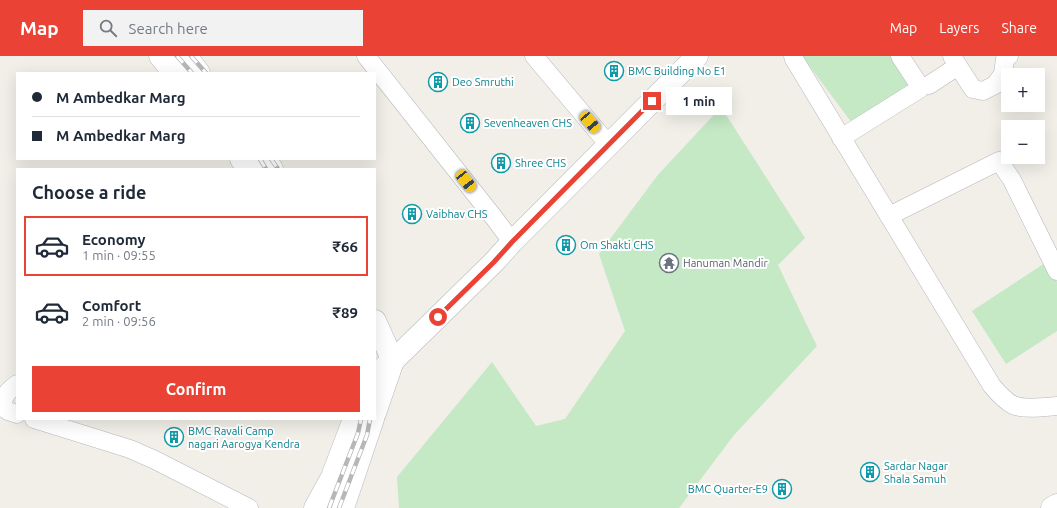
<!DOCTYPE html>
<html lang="en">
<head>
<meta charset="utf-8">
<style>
  :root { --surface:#fff; --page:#f2f2f3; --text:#1f2937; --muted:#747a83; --line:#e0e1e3; --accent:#ea4335 }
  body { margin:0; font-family:Ubuntu,sans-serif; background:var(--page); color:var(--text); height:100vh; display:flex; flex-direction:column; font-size:15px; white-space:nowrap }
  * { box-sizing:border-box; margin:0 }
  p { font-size:13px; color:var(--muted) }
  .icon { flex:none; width:22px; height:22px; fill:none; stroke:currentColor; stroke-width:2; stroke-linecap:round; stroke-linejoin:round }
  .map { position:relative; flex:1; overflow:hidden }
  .drawer { position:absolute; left:16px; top:112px; width:360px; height:252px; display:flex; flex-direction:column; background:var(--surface); border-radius:0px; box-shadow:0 4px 16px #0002 }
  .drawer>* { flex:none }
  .hud { position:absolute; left:16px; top:16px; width:360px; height:88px; border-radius:0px; box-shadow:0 4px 16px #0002; display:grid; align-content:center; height:88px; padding:0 16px; background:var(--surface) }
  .controls { position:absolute; left:1001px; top:12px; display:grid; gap:8px }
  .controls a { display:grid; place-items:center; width:44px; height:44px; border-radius:0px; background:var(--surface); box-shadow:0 4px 16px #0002; font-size:20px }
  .end { position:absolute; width:18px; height:18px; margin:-9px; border:5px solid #ea4335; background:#fff; box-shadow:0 0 0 2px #fff }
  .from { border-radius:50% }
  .bubble { position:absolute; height:28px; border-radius:0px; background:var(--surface); box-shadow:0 4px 16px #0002; font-size:13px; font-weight:700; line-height:28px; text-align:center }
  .car { position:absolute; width:12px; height:24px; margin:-12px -6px; border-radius:5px; box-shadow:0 0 3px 1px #0007; background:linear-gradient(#f5c518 24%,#345 0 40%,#f5c518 0 76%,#345 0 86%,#f5c518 0) }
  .hud b { display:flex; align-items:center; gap:14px; height:38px; font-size:15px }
  .hud b+b { border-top:1px solid var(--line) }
  .hud i { width:10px; height:10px; background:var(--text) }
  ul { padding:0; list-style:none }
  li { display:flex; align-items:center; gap:12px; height:60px; margin:0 8px 6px; padding:0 8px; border:2px solid transparent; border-radius:0px }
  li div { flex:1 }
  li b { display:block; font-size:15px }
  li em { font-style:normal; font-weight:700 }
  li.active { border-color:var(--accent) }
  li>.icon { width:36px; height:36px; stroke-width:1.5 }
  h2 { padding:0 16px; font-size:18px; line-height:48px }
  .cta { display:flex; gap:8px; margin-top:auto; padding:8px 16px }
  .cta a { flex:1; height:46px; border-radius:0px; background:var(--accent); color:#fff; font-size:16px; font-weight:700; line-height:46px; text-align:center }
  header { display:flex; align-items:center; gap:24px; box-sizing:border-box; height:56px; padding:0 20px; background:var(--accent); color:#fff }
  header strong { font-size:19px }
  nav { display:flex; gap:22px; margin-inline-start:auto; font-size:14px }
  .search { width:280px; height:36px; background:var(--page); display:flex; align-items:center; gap:10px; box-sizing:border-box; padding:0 14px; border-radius:0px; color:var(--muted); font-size:15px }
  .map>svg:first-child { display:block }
  .green { fill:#c5e8c5 }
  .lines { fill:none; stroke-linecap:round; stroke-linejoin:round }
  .minor-casing { stroke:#b5b8bc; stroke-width:19 }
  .tertiary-casing { stroke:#b5b8bc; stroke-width:23 }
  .secondary-casing { stroke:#b6babf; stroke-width:23 }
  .minor { stroke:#fff; stroke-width:18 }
  .tertiary { stroke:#fff; stroke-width:22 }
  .secondary { stroke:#fff; stroke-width:22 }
  .rail-casing { stroke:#b6b7b8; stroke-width:4.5 }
  .rail { stroke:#fff; stroke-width:3; stroke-dasharray:9; stroke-linecap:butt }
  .route { stroke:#ea4335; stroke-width:5 }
  .labels { text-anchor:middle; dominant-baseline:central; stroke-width:4; stroke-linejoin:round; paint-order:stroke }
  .culture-label { font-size:11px; fill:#0d838f; stroke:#fff; text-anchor:start }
  .worship-label { font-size:11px; fill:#5b616d; stroke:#fff; text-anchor:start }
</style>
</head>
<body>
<header>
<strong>Map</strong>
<div class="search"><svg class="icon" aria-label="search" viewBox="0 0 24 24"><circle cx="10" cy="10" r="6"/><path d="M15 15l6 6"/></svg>Search here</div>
<nav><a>Map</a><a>Layers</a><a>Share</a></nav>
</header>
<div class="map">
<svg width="1057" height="452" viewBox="0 0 1057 452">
  <rect width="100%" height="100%" fill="#f1efe8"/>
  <g class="green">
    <path d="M802 0H901L921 27 858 75Z"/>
    <path d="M721 51 805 182 778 209 817 290 734 379 679 452H399L397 421 492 306 536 370 565 363 625 275 599 198 657 120Z"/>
    <path d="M1045 207 1057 226V275L1006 308 972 255Z"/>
  </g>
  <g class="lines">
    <g class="minor-casing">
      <g id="minor">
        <path d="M366 0 495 163 512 186"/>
        <path d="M534 0 608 88"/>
        <path d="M793 0 794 3 992 330C998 337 1005 345 1013 349 1024 354 1045 351 1057 350"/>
        <path d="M958 10 973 33 983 35 995 29 1003 18 1005 3 1009 0"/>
        <path d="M929 29 958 10 952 0"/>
        <path d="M841 82 921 32 900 0"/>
        <path d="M889 160 999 105 1012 124 1057 215"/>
        <path d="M17 328C9 334 2 340 3 351L8 355 17 358"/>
        <path d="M34 363 130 393 155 404 249 452"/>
      </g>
    </g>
    <g class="tertiary-casing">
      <path id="tertiary" d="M1052 452 1057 449"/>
    </g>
    <g class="secondary-casing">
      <g id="secondary">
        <path d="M160 0 174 17"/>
        <path d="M186 0 199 17"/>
        <path d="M241 103 248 113"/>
        <path d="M265 103 272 113"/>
        <path d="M375 265 393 305 375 357"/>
        <path d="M375 318 393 305 494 206 512 186 697 0"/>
        <path d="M315 452 332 421 354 363"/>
        <path d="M343 452 373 363"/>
      </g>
    </g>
    <use href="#minor" class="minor"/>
    <use href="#tertiary" class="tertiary"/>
    <use href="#secondary" class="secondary"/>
    <g class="rail-casing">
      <g id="rail">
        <path d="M177 0 192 17"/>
        <path d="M191 0 206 17"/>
        <path d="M260 103 266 113"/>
        <path d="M271 103 278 113"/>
        <path d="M329 452 358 377 361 363"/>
        <path d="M339 452 367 379 370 363"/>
      </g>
    </g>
    <use href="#rail" class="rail"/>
  </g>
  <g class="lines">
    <path class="route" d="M438 261 494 206 512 186 652 45"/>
  </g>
  <defs>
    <g id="building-ring" transform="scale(1)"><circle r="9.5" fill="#fff" stroke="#0f9aa8" stroke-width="1.5"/><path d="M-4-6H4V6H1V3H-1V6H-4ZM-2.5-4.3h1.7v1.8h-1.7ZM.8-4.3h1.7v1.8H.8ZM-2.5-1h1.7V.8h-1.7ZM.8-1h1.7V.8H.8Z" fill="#0f9aa8"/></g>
    <g id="temple-ring" transform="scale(1)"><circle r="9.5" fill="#fff" stroke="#6b7280" stroke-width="1.5"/><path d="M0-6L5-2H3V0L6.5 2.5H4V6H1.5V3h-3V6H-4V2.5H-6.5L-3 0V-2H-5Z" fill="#6b7280"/></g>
  </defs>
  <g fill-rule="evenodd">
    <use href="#building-ring" x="614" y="15"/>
    <use href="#building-ring" x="438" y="26"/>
    <use href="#building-ring" x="470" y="67"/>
    <use href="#building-ring" x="501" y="107"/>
    <use href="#building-ring" x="412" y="158"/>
    <use href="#building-ring" x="566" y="189"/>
    <use href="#temple-ring" x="669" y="207"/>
    <use href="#building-ring" x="174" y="381"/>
    <use href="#building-ring" x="870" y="416"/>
    <use href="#building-ring" x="782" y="433"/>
  </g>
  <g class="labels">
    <g class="culture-label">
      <text x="628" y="15">BMC Building No E1</text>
      <text x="452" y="26">Deo Smruthi</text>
      <text x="484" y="67">Sevenheaven CHS</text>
      <text x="515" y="107">Shree CHS</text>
      <text x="426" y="158">Vaibhav CHS</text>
      <text x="580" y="189">Om Shakti CHS</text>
      <text x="188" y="375">BMC Ravali Camp<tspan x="188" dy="13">nagari Aarogya Kendra</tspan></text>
      <text x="884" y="410">Sardar Nagar<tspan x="884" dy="13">Shala Samuh</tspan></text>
      <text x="768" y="433" text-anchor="end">BMC Quarter-E9</text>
    </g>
    <g class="worship-label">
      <text x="683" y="207">Hanuman Mandir</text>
    </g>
  </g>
</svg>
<div class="controls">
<a>+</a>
<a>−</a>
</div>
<i class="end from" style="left:438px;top:261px"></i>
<i class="end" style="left:652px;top:45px"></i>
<div class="bubble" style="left:666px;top:31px;width:66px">1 min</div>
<i class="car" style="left:590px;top:66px;rotate:140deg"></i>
<i class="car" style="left:466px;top:125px;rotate:142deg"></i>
<div class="hud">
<b><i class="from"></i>M Ambedkar Marg</b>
<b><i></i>M Ambedkar Marg</b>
</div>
<section class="drawer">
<h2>Choose a ride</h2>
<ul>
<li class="active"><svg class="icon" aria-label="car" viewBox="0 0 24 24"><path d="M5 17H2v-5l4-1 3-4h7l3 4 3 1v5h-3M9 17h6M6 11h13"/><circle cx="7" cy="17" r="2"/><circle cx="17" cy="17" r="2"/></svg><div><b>Economy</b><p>1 min · 09:55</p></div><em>₹66</em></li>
<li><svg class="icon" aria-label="car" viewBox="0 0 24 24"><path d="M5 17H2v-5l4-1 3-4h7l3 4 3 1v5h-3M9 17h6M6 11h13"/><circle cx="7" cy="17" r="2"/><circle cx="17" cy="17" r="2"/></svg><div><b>Comfort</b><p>2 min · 09:56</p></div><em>₹89</em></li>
</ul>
<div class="cta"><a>Confirm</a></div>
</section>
</div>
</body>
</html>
